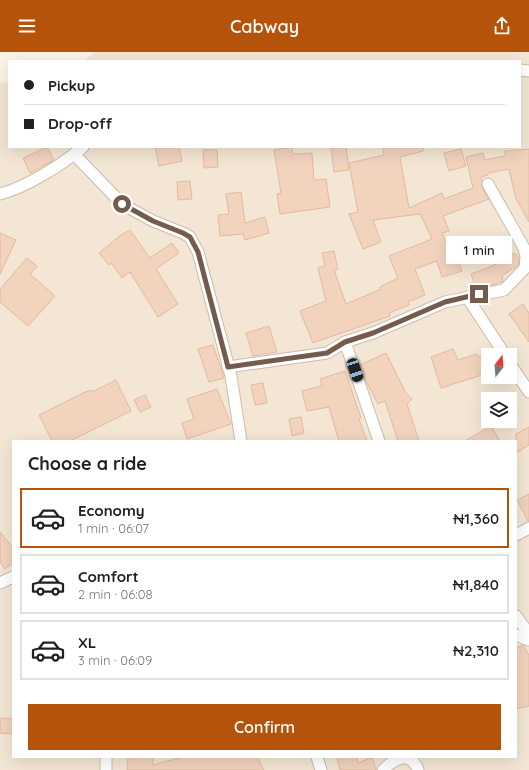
<!DOCTYPE html>
<html lang="en">
<head>
<meta charset="utf-8">
<style>
  :root { --surface:#fff; --page:#f6f6f6; --text:#202124; --muted:#757577; --line:#e0e0e0; --accent:#b45309 }
  body { margin:0; font-family:Quicksand,sans-serif; background:var(--page); color:var(--text); height:100vh; display:flex; flex-direction:column; font-size:15px; white-space:nowrap }
  * { box-sizing:border-box; margin:0 }
  p { font-size:13px; color:var(--muted) }
  .icon { flex:none; width:22px; height:22px; fill:none; stroke:currentColor; stroke-width:2; stroke-linecap:round; stroke-linejoin:round }
  .map { position:relative; flex:1; overflow:hidden }
  .details { position:absolute; left:12px; top:388px; width:505px; height:318px; display:flex; flex-direction:column; background:var(--surface); border-radius:0px; box-shadow:0 4px 16px #0002 }
  .details>* { flex:none }
  .hud { position:absolute; left:8px; top:8px; width:513px; height:88px; border-radius:0px; box-shadow:0 4px 16px #0002; display:grid; align-content:center; height:88px; padding:0 16px; background:var(--surface) }
  .needle { width:26px; rotate:17deg }
  .controls { position:absolute; left:481px; top:296px; display:grid; gap:8px }
  .controls a { display:grid; place-items:center; width:36px; height:36px; border-radius:0px; background:var(--surface); box-shadow:0 4px 16px #0002; font-size:20px }
  .end { position:absolute; width:18px; height:18px; margin:-9px; border:5px solid #755b4b; background:#fff; box-shadow:0 0 0 2px #fff }
  .from { border-radius:50% }
  .bubble { position:absolute; height:28px; border-radius:0px; background:var(--surface); box-shadow:0 4px 16px #0002; font-size:13px; font-weight:600; line-height:28px; text-align:center }
  .car { position:absolute; width:12px; height:24px; margin:-12px -6px; border-radius:5px; box-shadow:0 0 3px 1px #0007; background:linear-gradient(#222 24%,#8ab4d8 0 40%,#222 0 76%,#8ab4d8 0 86%,#222 0) }
  .hud b { display:flex; align-items:center; gap:14px; height:38px; font-size:15px }
  .hud b+b { border-top:1px solid var(--line) }
  .hud i { width:10px; height:10px; background:var(--text) }
  ul { padding:0; list-style:none }
  li { display:flex; align-items:center; gap:12px; height:60px; margin:0 8px 6px; padding:0 8px; border:2px solid var(--line); border-radius:0px }
  li div { flex:1 }
  li b { display:block; font-size:15px }
  li em { font-style:normal; font-weight:600 }
  li.current { border-color:var(--accent) }
  li>.icon { width:36px; height:36px; stroke-width:1.5 }
  h2 { padding:0 16px; font-size:18px; line-height:48px }
  .cta { display:flex; gap:8px; margin-top:auto; padding:8px 16px }
  .cta a { flex:1; height:46px; border-radius:0px; background:var(--accent); color:#fff; font-size:16px; font-weight:600; line-height:46px; text-align:center }
  header { display:flex; justify-content:space-between; align-items:center; height:52px; padding:0 16px; background:var(--accent); color:#fff; font-size:18px; font-weight:600 }
  .map>svg:first-child { display:block }
  .residential { fill:#f3e6d4; fill-rule:evenodd }
  .building { fill:#f1d3be; stroke:#e3ba9f }
  .lines { fill:none; stroke-linecap:round; stroke-linejoin:round }
  .minor-casing { stroke:#cdbcac; stroke-width:13 }
  .minor { stroke:#fff; stroke-width:11 }
  .route { stroke:#755b4b; stroke-width:5 }
</style>
</head>
<body>
<header><svg class="icon" aria-label="menu" viewBox="0 0 24 24"><path d="M4 6h16M4 12h16M4 18h16"/></svg>Cabway<svg class="icon" aria-label="share" viewBox="0 0 24 24"><path d="M12 15V3M7 8l5-5 5 5M5 13v7h14v-7"/></svg></header>
<div class="map">
<svg width="529" height="718" viewBox="0 0 529 718">
  <rect width="100%" height="100%" fill="#fcf4e6"/>
  <path class="residential" d="M96 0H529V718H0V30L9 32V95H520V9H83ZM488 303H510V325H488ZM488 347H510V369H488ZM13 389H516V705H13Z"/>
  <g class="building">
    <path d="M47 95 54 108 30 121 23 106Z"/>
    <path d="M155 95H179L182 109 159 114Z"/>
    <path d="M292 95 293 102 312 101 314 128 326 127 330 155 280 162 277 142 281 141 274 98Z"/>
    <path d="M331 95H346L349 118 334 120Z"/>
    <path d="M383 95H423V99L400 105 409 156 442 141 444 147 473 136 466 105 483 101 485 108 505 104V99L529 97V170L516 147 509 117 488 121V123L481 125 482 128V135L489 147 443 164 449 179 442 181 455 210 458 209 462 219 442 225 437 209 415 217 425 243 408 250 409 253 389 261 390 264 313 291 300 259 326 249 318 216 325 214 322 201 334 199 338 217 334 218 346 252 381 237 380 235 398 226 389 204 432 187 420 162 373 168 381 190 363 197 349 162 358 160 349 111 384 103Z"/>
    <path d="M461 97 466 114 449 119 444 101Z"/>
    <path d="M203 98H217L218 115 204 116Z"/>
    <path d="M190 129 192 147 178 148 177 130Z"/>
    <path d="M241 140 245 171 265 165 269 181 245 188 243 182 220 184 218 163 229 162 226 142Z"/>
    <path d="M130 178 150 206 172 191 179 201 156 217 178 252 158 265 130 220 122 226 111 211 109 213 99 201 121 183Z"/>
    <path d="M0 181 16 188 0 222Z"/>
    <path d="M515 201 519 207 518 213 502 224 503 229 497 232 476 237 471 222 490 215Z"/>
    <path d="M27 206 37 214 30 222 55 244 28 274 0 250V237Z"/>
    <path d="M523 252 529 261V290L509 262Z"/>
    <path d="M269 274 277 300 253 304 246 281Z"/>
    <path d="M213 293 224 326 209 330 198 297Z"/>
    <path d="M453 297 458 308 476 302 477 305 488 301V321L441 336 431 305Z"/>
    <path d="M386 301 406 341 412 347 407 352 419 389H398L385 349 378 352 365 327 360 313Z"/>
    <path d="M345 319 361 366 359 367 367 389H339L329 355 307 359 302 339 322 334 320 327Z"/>
    <path d="M116 328 131 359 70 389H52L39 363 85 340 91 338 92 340Z"/>
    <path d="M263 331 267 351 255 353 251 333Z"/>
    <path d="M217 337 231 372 187 387 182 371 194 367 187 347Z"/>
    <path d="M145 343 151 355 140 360 134 348Z"/>
    <path d="M301 365 304 381 292 384 289 367Z"/>
    <path d="M491 374 500 389H465Z"/>
    <path d="M529 375V393L516 401V382Z"/>
    <path d="M529 442V469H528L517 448Z"/>
    <path d="M0 480 13 496V511L5 517 0 510Z"/>
    <path d="M523 593 529 603V654L516 657V596Z"/>
    <path d="M0 666 13 667V682L0 681Z"/>
    <path d="M128 705H153V713L182 705H257L264 718H127Z"/>
    <path d="M337 705H357L358 711 372 705 376 718H340Z"/>
  </g>
  <g class="lines">
    <g class="minor-casing">
      <g id="minor">
        <path d="M520 18 529 19"/>
        <path d="M74 102 122 152 153 169 183 181 190 185 198 200 231 324 241 389"/>
        <path d="M0 142C25 136 63 112 83 95"/>
        <path d="M467 245 505 303"/>
        <path d="M345 290 379 389"/>
        <path d="M510 312 529 340"/>
        <path d="M228 315 327 301 345 290 373 281 445 250 504 238 525 216 526 205 524 196 488 132"/>
        <path d="M516 483 529 476"/>
        <path d="M0 531 13 525"/>
        <path d="M516 564 529 582"/>
        <path d="M516 583 529 588"/>
        <path d="M317 705 321 718"/>
        <path d="M106 718V705"/>
        <path d="M383 718C394 707 410 697 418 718"/>
      </g>
    </g>
    <use href="#minor" class="minor"/>
  </g>
  <g class="lines">
    <path class="route" d="M122 152 153 169 183 181 190 185 198 200 228 315 327 301 345 290 373 281 445 250 479 242"/>
  </g>
</svg>
<div class="controls">
<a><svg class="needle" viewBox="-14 -14 28 28"><path d="M0-13l5 13h-10z" fill="#e53935"/><path d="M0 13l5-13h-10z" fill="#757577"/></svg></a>
<a><svg class="icon" aria-label="layers" viewBox="0 0 24 24"><path d="M12 4l9 5-9 5-9-5zM3 14l9 5 9-5"/></svg></a>
</div>
<i class="end from" style="left:122px;top:152px"></i>
<i class="end" style="left:479px;top:242px"></i>
<div class="bubble" style="left:446px;top:184px;width:66px">1 min</div>
<i class="car" style="left:355px;top:318px;rotate:161deg"></i>
<div class="hud">
<b><i class="from"></i>Pickup</b>
<b><i></i>Drop-off</b>
</div>
<section class="details">
<h2>Choose a ride</h2>
<ul>
<li class="current"><svg class="icon" aria-label="car" viewBox="0 0 24 24"><path d="M5 17H2v-5l4-1 3-4h7l3 4 3 1v5h-3M9 17h6M6 11h13"/><circle cx="7" cy="17" r="2"/><circle cx="17" cy="17" r="2"/></svg><div><b>Economy</b><p>1 min · 06:07</p></div><em>₦1,360</em></li>
<li><svg class="icon" aria-label="car" viewBox="0 0 24 24"><path d="M5 17H2v-5l4-1 3-4h7l3 4 3 1v5h-3M9 17h6M6 11h13"/><circle cx="7" cy="17" r="2"/><circle cx="17" cy="17" r="2"/></svg><div><b>Comfort</b><p>2 min · 06:08</p></div><em>₦1,840</em></li>
<li><svg class="icon" aria-label="car" viewBox="0 0 24 24"><path d="M5 17H2v-5l4-1 3-4h7l3 4 3 1v5h-3M9 17h6M6 11h13"/><circle cx="7" cy="17" r="2"/><circle cx="17" cy="17" r="2"/></svg><div><b>XL</b><p>3 min · 06:09</p></div><em>₦2,310</em></li>
</ul>
<div class="cta"><a>Confirm</a></div>
</section>
</div>
</body>
</html>
